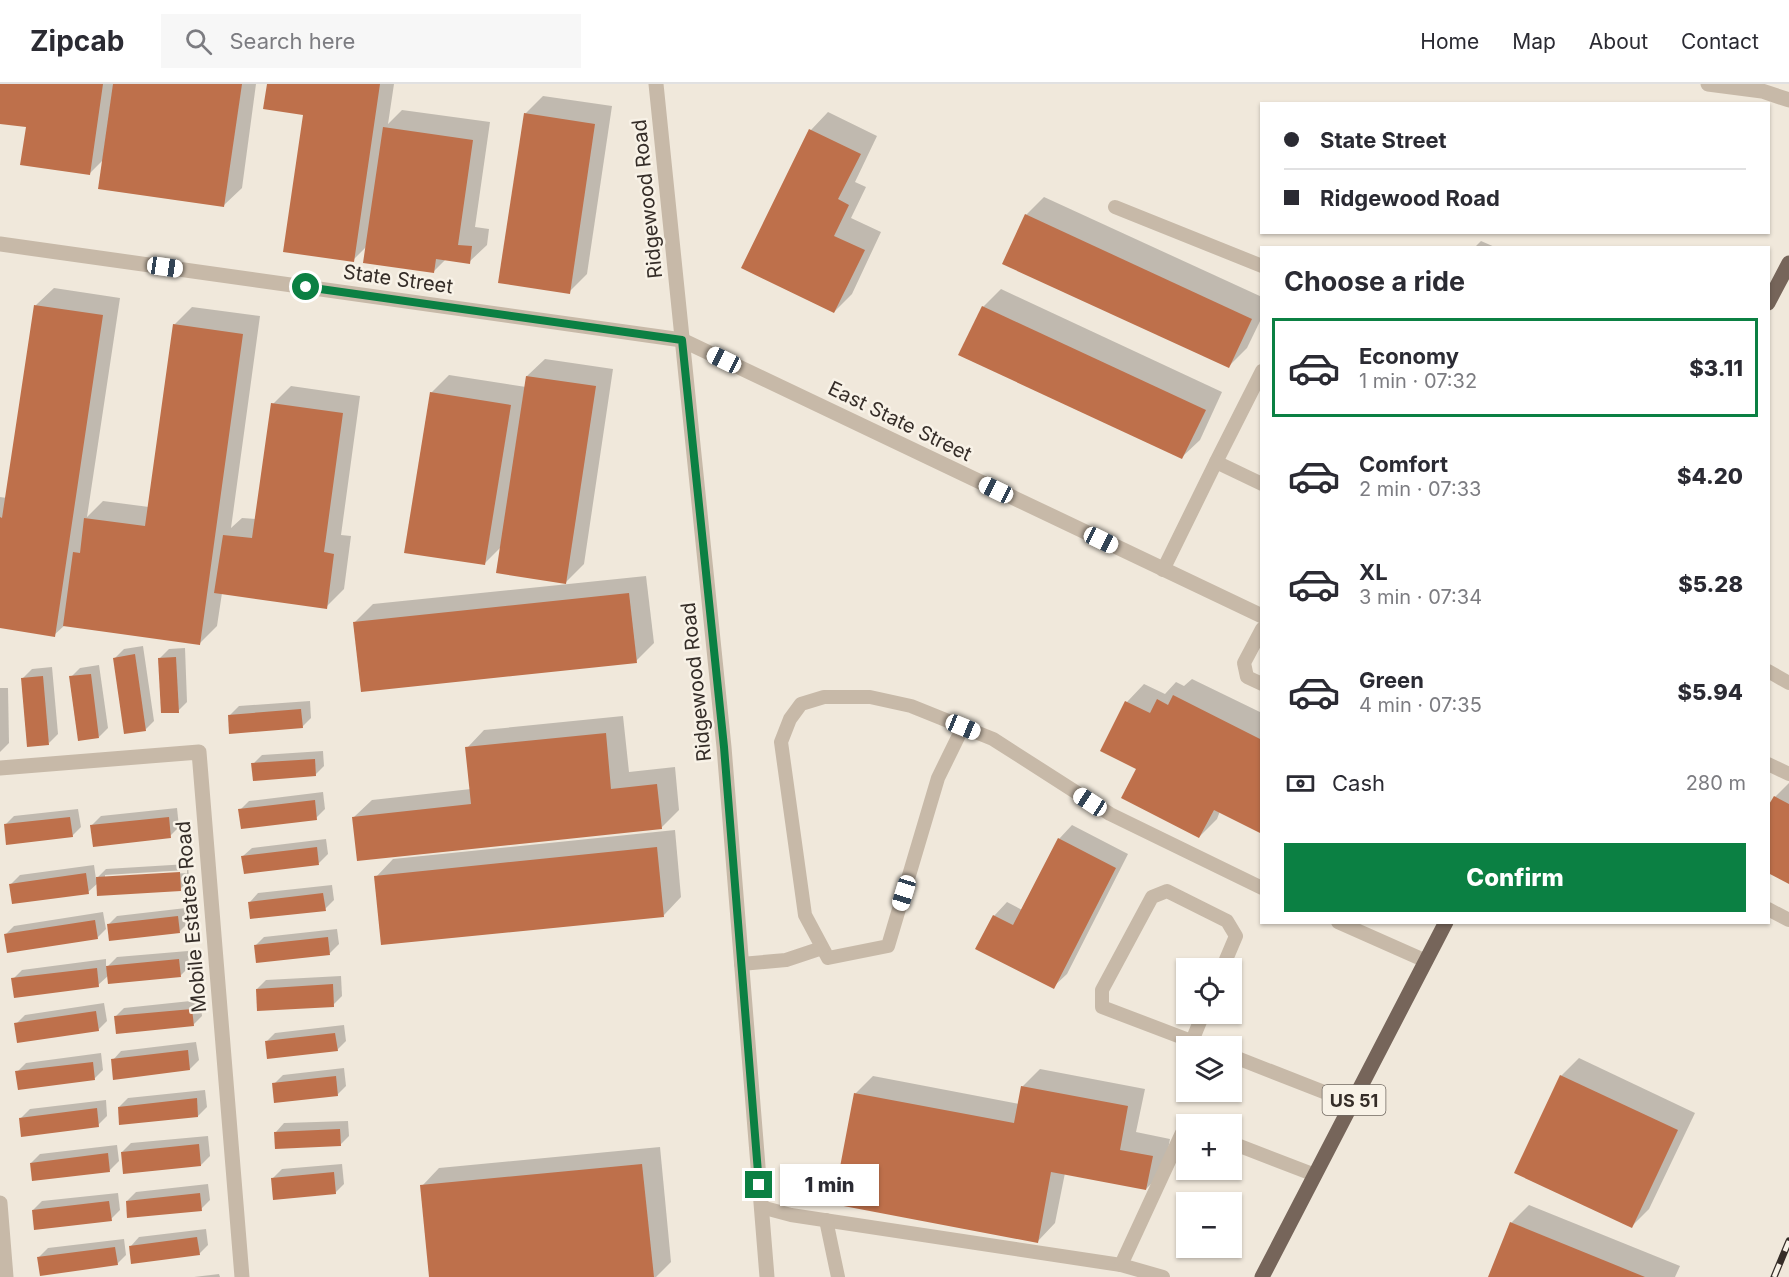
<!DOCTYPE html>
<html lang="en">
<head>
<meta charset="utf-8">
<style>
  :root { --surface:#fff; --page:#f7f7f7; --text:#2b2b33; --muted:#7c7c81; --line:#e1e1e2; --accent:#0b8043 }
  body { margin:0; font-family:Inter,sans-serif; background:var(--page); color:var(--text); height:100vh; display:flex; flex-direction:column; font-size:22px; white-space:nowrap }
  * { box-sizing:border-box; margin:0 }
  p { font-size:20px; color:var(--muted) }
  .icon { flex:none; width:33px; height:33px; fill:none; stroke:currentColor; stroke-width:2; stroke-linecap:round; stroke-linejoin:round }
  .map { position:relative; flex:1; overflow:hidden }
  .panel { position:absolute; left:1260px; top:162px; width:510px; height:678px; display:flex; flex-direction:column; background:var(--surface); border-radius:0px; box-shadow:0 2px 4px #0004 }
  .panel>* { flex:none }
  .hud { position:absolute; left:1260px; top:18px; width:510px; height:132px; border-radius:0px; box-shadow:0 2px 4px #0004; display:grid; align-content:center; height:132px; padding:0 24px; background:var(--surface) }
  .fabs { position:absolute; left:1176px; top:874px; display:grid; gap:12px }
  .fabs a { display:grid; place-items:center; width:66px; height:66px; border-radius:0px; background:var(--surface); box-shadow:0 2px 4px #0004; font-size:30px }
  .end { position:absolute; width:27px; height:27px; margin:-14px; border:8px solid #0b8043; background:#fff; box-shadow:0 0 0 3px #fff }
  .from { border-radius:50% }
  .bubble { position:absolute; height:42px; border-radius:0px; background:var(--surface); box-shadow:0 2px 4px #0004; font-size:20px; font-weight:800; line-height:42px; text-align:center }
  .car { position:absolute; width:18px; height:36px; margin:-18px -9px; border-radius:8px; box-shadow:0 0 4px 2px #0007; background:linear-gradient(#fff 24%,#345 0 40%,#fff 0 76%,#345 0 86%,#fff 0) }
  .hud b { display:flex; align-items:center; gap:21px; height:57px; font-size:22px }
  .hud b+b { border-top:2px solid var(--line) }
  .hud i { width:15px; height:15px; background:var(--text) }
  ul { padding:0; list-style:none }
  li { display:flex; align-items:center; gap:18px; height:99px; margin:0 12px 9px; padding:0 12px; border:3px solid transparent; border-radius:0px }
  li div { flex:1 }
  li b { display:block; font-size:22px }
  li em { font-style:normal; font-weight:800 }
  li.current { border-color:var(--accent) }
  li>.icon { width:54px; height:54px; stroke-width:1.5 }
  h2 { padding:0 24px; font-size:27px; line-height:72px }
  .pay { display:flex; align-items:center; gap:15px; height:66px; padding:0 24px; font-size:22px }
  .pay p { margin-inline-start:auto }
  .cta { display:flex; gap:12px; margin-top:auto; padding:12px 24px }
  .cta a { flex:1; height:69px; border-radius:0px; background:var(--accent); color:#fff; font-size:24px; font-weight:800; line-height:69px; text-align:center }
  header { display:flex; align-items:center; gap:36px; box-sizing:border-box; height:84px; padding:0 30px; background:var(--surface); border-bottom:2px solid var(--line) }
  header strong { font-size:28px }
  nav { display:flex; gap:33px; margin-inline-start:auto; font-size:21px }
  .search { width:420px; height:54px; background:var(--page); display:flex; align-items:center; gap:15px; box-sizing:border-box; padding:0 21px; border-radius:0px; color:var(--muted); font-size:22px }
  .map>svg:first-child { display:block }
  .shadow { fill:#0003; fill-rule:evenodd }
  .building { fill:#be704b }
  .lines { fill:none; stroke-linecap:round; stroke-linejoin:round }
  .service { stroke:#c7b9a8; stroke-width:14 }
  .minor { stroke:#c7b9a8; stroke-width:15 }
  .primary { stroke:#76655a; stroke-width:15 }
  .rail-casing { stroke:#352d28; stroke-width:7 }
  .rail { stroke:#f8f2e7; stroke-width:4.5; stroke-dasharray:14; stroke-linecap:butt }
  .route { stroke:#0b8043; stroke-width:8 }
  .labels { text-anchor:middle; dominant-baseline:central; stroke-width:5; stroke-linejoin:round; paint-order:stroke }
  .shield { fill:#f8f2e7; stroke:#706861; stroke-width:1.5 }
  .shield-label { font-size:18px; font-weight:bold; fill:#352d28 }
  .street-label { font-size:20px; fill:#352d28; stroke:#f8f2e7 }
</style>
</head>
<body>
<header>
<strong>Zipcab</strong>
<div class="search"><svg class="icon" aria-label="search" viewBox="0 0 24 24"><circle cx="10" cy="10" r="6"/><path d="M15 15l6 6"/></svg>Search here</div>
<nav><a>Home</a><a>Map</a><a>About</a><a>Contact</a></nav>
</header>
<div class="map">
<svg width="1789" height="1193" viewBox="0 0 1789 1193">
  <rect width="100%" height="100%" fill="#f0e8db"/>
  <g class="shadow">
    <path d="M0 0H256L242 104 224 121 104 75 90 89 27 42 0 38Z"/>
    <path d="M269 0H394L388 40 402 26 490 38 475 143 489 145 487 161 469 178 446 175 433 188 367 162 353 176 305 30Z"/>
    <path d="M543 12 612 22 587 190 569 208 525 30Z"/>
    <path d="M828 28 877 52 855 98 866 103 851 134 881 148 852 210 834 228 743 184 811 46Z"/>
    <path d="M1044 113 1262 213V233L1247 264 1229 282 1026 131Z"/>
    <path d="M1481 157 1497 164H1474Z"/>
    <path d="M54 204 120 214 87 433 103 417 149 423 174 241 192 223 260 232 231 444 242 434 257 435 273 320 291 302 360 312 341 451 351 452 344 505 326 523 222 509 217 542 200 559 65 541 54 551 0 543V413L7 414 36 221Z"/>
    <path d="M1001 205 1222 308 1200 356 1182 373 983 223Z"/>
    <path d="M545 275 613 285 584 480 566 498 502 462 484 480 431 309 449 291 526 303 527 292Z"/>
    <path d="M646 492 654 559 636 577 355 538 373 520Z"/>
    <path d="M143 562 154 637 145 646 115 574 124 565Z"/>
    <path d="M185 564 187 618 178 627 160 574 169 565Z"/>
    <path d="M99 581 108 644 99 653 71 593 80 584Z"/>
    <path d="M52 583 58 650 49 659 23 594 32 585Z"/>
    <path d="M1192 595 1262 629V748L1220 727 1217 735 1199 753 1138 685 1127 618 1144 600 1165 610 1176 598 1184 602Z"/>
    <path d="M0 604H8L9 659 0 668Z"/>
    <path d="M310 617 311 634 302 643 230 631 239 622Z"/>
    <path d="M623 632 629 688 675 683 679 726 661 744 354 733 372 716 471 705 467 664 484 646Z"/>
    <path d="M323 667 324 682 315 691 253 680 262 671Z"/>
    <path d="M1789 699V798L1775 713Z"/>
    <path d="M323 708 325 725 316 734 240 726 249 717Z"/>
    <path d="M177 724 179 743 170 752 92 741 101 732Z"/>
    <path d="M78 725 81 743 72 752 5 741 14 732Z"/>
    <path d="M1072 741 1128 770 1067 890 1053 903 994 832 1007 818 1022 826 1059 755Z"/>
    <path d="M675 746 681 813 664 831 376 793 393 775Z"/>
    <path d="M326 755 328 770 319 779 243 772 252 764Z"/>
    <path d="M188 780 189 796 180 805 98 799 88 808 11 800 20 791 94 781 96 795 106 785ZM187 786V789L105 794V791Z"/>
    <path d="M332 801 334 816 325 825 250 818 258 809Z"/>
    <path d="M186 824 188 839 179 848 108 841 117 832Z"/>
    <path d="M103 828 106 845 97 854 5 851 14 842Z"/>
    <path d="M337 845 339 860 330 869 255 862 264 853Z"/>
    <path d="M188 867 189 883 180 892 109 891 98 901 13 895 22 886 106 875V884L117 873Z"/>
    <path d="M341 892 342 912 333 921 257 905 266 896Z"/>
    <path d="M200 916 202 932 193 941 115 933 124 924Z"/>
    <path d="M104 919 107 937 98 946 16 940 25 931Z"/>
    <path d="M344 941 346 957 337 966 266 958 275 949Z"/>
    <path d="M196 958 199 976 190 985 113 976 121 967Z"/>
    <path d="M101 969 103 986 94 995 17 988 26 979Z"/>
    <path d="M1579 974 1695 1029 1649 1125 1632 1142 1561 992Z"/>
    <path d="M344 984 346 1002 337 1011 274 1000 283 991Z"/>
    <path d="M1040 985 1145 1005 1136 1048 1170 1055 1164 1087 1146 1105 1065 1089 1055 1139 1038 1157 855 1010 873 992 1019 1020 1022 1003Z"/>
    <path d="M205 1006 207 1023 198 1032 119 1023 128 1014Z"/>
    <path d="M106 1016 107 1032 98 1041 21 1034 30 1025Z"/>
    <path d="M348 1037 349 1052 340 1061 276 1048 284 1039Z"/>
    <path d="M208 1052 210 1072 201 1081 122 1068 131 1059Z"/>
    <path d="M117 1061 119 1077 110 1086 31 1079 40 1070Z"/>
    <path d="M660 1063 671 1178 656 1193H431L422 1102 439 1084Z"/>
    <path d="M342 1080 344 1100 335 1109 273 1094 282 1085Z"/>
    <path d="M208 1100 210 1116 201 1125 127 1117 136 1108Z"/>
    <path d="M118 1109 120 1126 111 1135 33 1126 42 1117Z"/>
    <path d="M1529 1121 1680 1182 1675 1193H1489L1511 1139Z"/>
    <path d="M206 1145 208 1161 199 1170 131 1162 139 1153Z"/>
    <path d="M124 1155 126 1171 117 1180 39 1173 48 1164Z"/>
    <path d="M219 1190 220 1193H194Z"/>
  </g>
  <g class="building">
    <path d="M0 0H103L90 91 20 81 26 43 0 40Z"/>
    <path d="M113 0H242L224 123 98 105Z"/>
    <path d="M267 0H380L354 178 283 168 303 31 263 25Z"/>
    <path d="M524 29 595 40 570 210 498 199Z"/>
    <path d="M383 43 473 56 458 161 472 162 470 180 436 175 434 189 363 179Z"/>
    <path d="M809 45 861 70 838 115 849 121 834 152 865 166 834 229 741 184Z"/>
    <path d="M1025 130 1252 235 1229 284 1002 180Z"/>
    <path d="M34 221 103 231 55 553 0 544V433L2 434Z"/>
    <path d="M982 222 1206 326 1182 375 958 271Z"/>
    <path d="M173 240 243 250 200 561 63 542 73 468 80 469 84 434 145 442Z"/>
    <path d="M526 292 596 302 566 500 496 489Z"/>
    <path d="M430 308 511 321 485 481 404 469Z"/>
    <path d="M271 319 343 329 324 468 334 470 327 525 214 509 223 451 252 454Z"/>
    <path d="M629 509 637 579 361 608 353 538Z"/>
    <path d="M135 570 146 647 124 650 113 574Z"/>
    <path d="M176 573 179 629H161L158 574Z"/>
    <path d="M91 590 99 654 78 657 69 592Z"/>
    <path d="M43 592 49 661 27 663 21 594Z"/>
    <path d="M1173 611 1262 656V750L1214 726 1199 754 1121 714 1136 685 1100 667 1125 617 1150 629 1157 615 1168 621Z"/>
    <path d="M301 625 303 644 229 650 228 631Z"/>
    <path d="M606 649 611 705 657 700 662 745 357 777 352 733 471 720 465 663Z"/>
    <path d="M315 675 316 692 253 697 251 679Z"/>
    <path d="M1774 712 1789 720V800L1768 789V722Z"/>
    <path d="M315 716 317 736 241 745 238 725Z"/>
    <path d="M70 733 73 753 6 761 4 740Z"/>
    <path d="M169 733 171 754 93 763 90 741Z"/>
    <path d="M1058 754 1116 784 1054 905 975 865 993 831 1013 841Z"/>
    <path d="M317 763 319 781 244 790 241 772Z"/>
    <path d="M657 763 664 833 381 861 374 792Z"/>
    <path d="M180 788 181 807 97 812 96 793Z"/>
    <path d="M86 789 89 810 12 820 9 800Z"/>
    <path d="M323 809 326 827 250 835 248 818Z"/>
    <path d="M178 832 180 849 109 857 107 840Z"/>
    <path d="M95 836 98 855 7 869 4 850Z"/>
    <path d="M328 853 330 871 256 879 254 861Z"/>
    <path d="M179 875 181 893 108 900 106 882Z"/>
    <path d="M97 884 99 903 14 914 11 894Z"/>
    <path d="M333 900 334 923 257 927 256 905Z"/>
    <path d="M192 925 194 942 116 950 114 932Z"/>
    <path d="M96 927 99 947 17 959 14 939Z"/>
    <path d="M335 949 338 967 267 975 265 957Z"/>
    <path d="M188 966 190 986 113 996 111 975Z"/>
    <path d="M93 978 95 996 18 1006 15 987Z"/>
    <path d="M1560 991 1678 1046 1632 1144 1514 1089Z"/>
    <path d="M336 992 338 1012 274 1019 272 999Z"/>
    <path d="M1021 1002 1128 1022 1120 1066 1153 1072 1146 1106 1051 1088 1038 1159 833 1120 854 1009 1014 1039Z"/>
    <path d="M197 1014 198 1033 119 1041 118 1023Z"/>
    <path d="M97 1024 99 1043 21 1053 19 1034Z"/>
    <path d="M340 1045 341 1062 275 1065 274 1048Z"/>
    <path d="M199 1060 201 1082 123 1090 121 1068Z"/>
    <path d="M108 1069 110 1088 32 1097 30 1079Z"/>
    <path d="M642 1080 654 1193H429L420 1101Z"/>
    <path d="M334 1088 336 1110 273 1116 271 1094Z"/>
    <path d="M200 1109 202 1127 127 1134 126 1117Z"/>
    <path d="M109 1117 112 1137 34 1146 32 1126Z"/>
    <path d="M1510 1138 1645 1193H1488Z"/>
    <path d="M197 1153 200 1171 131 1180 129 1162Z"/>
    <path d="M115 1163 118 1181 40 1192 37 1173Z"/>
  </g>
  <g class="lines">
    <g class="service">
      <path d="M1115 123 1262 182"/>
      <path d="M1216 378 1262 287"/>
      <path d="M1163 486 1216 378 1262 400"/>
      <path d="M1262 545 1244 579 1247 593 1262 600"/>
      <path d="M1768 587 1789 599"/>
      <path d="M963 643 938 694 888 862 828 874 805 831 781 658 790 635 801 620 824 613H870L911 622 993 655 1110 730 1262 804"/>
      <path d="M1768 680 1789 690"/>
      <path d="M1768 825 1789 836"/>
      <path d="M1338 838 1426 877"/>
      <path d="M741 880 786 876 822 864"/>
      <path d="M1192 957 1203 930"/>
      <path d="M1207 963 1102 923V906L1152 813 1167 807 1227 837 1236 852 1222 885"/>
      <path d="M1232 972 1352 1019"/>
      <path d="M1232 1059 1315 1091"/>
      <path d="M761 1123 791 1131 1121 1181"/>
      <path d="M826 1136 838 1193"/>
      <path d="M1163 1193 1121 1181 1182 1049 1186 1047"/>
    </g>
    <g class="minor">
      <path d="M656 0 724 663 767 1193"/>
      <path d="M1708 0 1762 7 1789 16"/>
      <path d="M0 160 682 256 1262 532"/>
      <path d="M0 684 199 668 242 1193"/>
      <path d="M0 1119 6 1193"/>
    </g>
    <g class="primary">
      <path d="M1768 219 1789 179"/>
      <path d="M1262 1193 1446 838"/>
    </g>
    <g class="rail-casing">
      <path id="rail" d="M1774 1193 1789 1157"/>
    </g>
    <use href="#rail" class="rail"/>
  </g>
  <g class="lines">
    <path class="route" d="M306 203 682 256 724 663 759 1101"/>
  </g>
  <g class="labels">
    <rect class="shield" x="1322.5" y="1001" width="63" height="30" rx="4.5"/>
    <g class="shield-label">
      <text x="1354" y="1016">US 51</text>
    </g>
    <g class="street-label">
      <text transform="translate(647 115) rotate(-96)">Ridgewood Road</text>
      <text transform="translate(398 195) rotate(8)">State Street</text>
      <text transform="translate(900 337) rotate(26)">East State Street</text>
      <text transform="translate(696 598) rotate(-96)">Ridgewood Road</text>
      <text transform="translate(191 833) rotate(-95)">Mobile Estates Road</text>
    </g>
  </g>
</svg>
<div class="fabs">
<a><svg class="icon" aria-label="locate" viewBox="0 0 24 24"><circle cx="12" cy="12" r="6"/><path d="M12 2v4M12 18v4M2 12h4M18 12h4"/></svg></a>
<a><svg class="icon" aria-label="layers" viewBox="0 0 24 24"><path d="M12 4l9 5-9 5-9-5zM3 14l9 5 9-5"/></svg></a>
<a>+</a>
<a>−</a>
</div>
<i class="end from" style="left:306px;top:203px"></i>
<i class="end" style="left:759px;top:1101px"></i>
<div class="bubble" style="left:780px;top:1080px;width:99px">1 min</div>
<i class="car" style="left:165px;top:183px;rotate:98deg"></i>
<i class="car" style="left:724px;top:276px;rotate:296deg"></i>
<i class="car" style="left:996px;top:406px;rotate:296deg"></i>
<i class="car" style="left:1101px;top:456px;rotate:116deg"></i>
<i class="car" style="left:963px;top:643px;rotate:112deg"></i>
<i class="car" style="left:1090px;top:718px;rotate:303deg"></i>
<i class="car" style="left:904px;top:809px;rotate:197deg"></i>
<div class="hud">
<b><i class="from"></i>State Street</b>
<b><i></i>Ridgewood Road</b>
</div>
<section class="panel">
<h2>Choose a ride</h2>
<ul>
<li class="current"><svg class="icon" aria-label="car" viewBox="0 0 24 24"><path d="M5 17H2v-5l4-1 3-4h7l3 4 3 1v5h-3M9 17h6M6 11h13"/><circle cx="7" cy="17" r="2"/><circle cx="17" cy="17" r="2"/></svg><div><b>Economy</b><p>1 min · 07:32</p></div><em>$3.11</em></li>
<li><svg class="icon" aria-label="car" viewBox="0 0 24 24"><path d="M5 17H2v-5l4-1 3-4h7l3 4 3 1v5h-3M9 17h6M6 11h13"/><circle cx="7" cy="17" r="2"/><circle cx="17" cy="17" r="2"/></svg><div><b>Comfort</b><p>2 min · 07:33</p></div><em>$4.20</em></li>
<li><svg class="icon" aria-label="car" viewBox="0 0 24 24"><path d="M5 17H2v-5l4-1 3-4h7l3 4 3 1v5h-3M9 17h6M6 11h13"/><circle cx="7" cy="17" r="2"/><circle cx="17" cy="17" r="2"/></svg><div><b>XL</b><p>3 min · 07:34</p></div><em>$5.28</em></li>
<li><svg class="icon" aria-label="car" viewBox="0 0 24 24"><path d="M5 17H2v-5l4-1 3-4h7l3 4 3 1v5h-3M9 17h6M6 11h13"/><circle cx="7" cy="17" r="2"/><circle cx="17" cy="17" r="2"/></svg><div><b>Green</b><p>4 min · 07:35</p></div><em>$5.94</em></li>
</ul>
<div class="pay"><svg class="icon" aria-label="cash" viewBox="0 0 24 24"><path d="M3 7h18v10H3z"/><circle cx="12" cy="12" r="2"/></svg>Cash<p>280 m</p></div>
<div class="cta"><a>Confirm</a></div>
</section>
</div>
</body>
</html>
